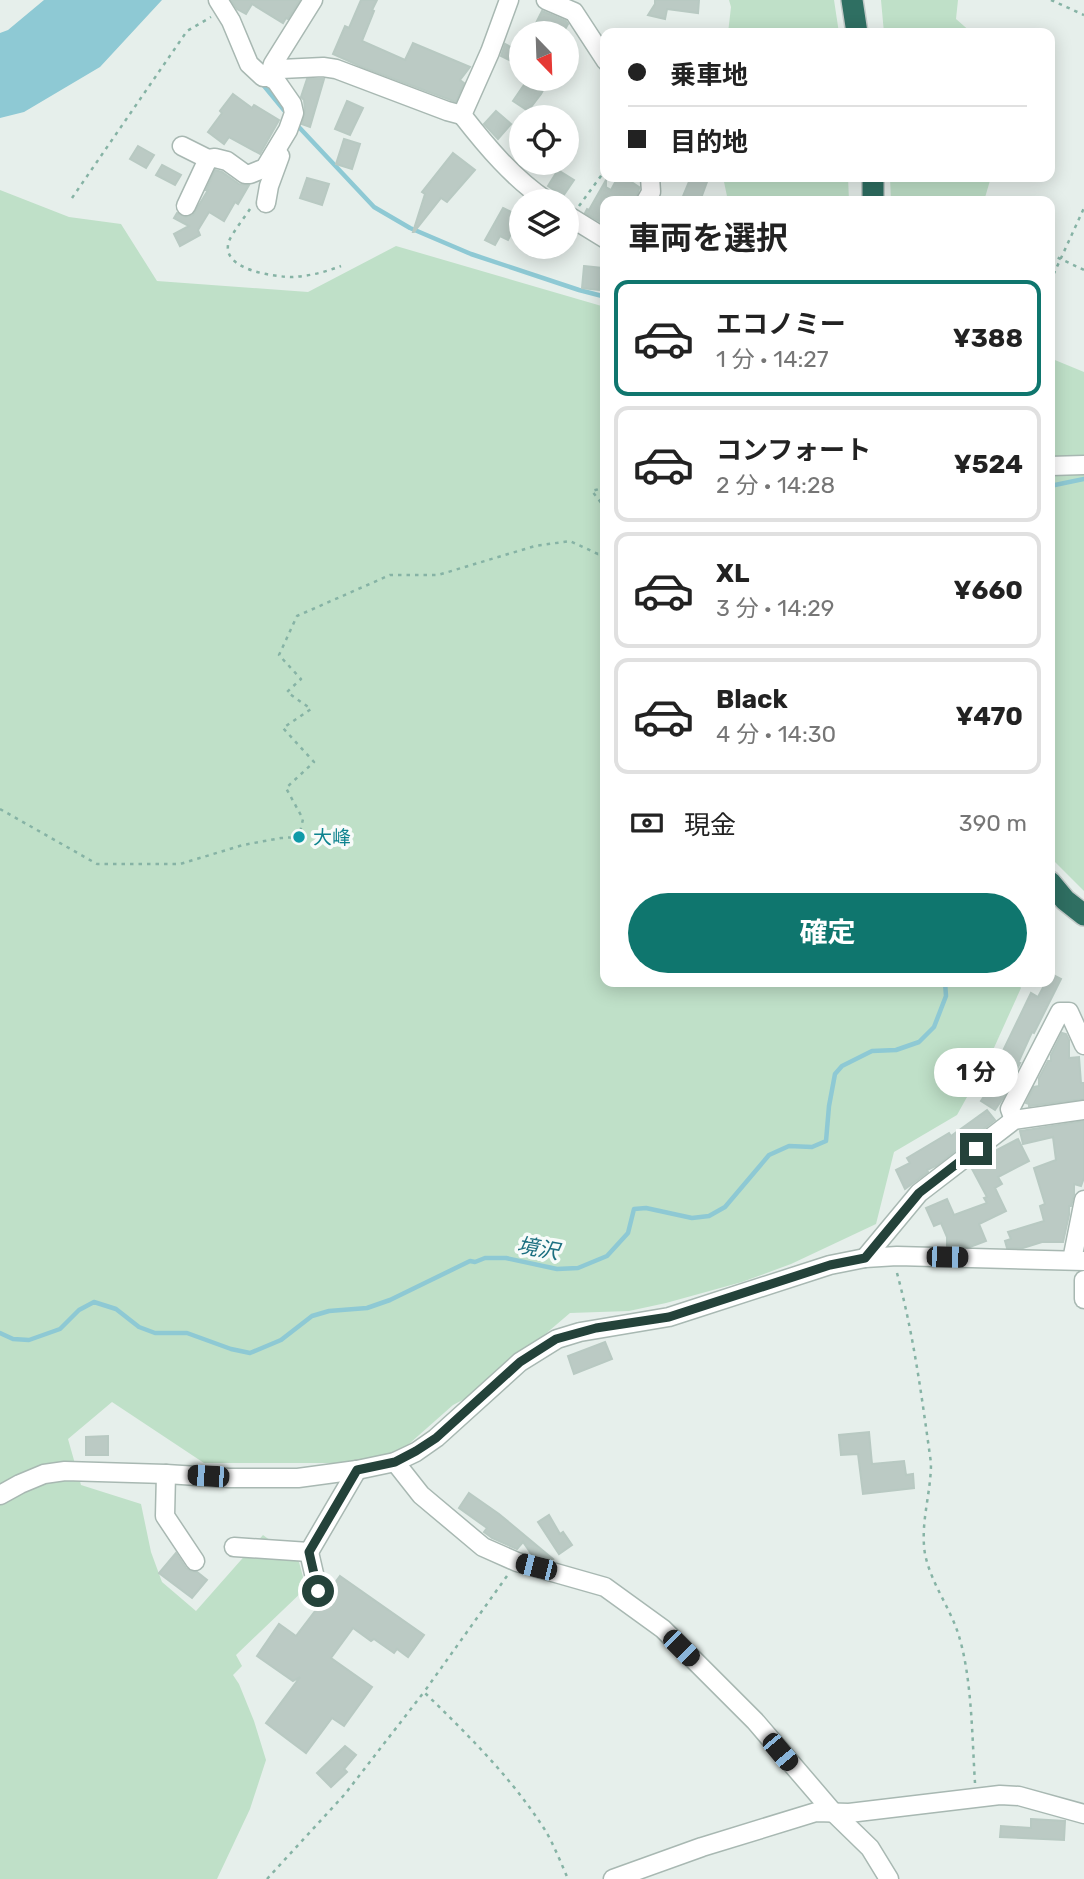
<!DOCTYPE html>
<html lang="ja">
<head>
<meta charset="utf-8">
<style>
  :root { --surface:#fff; --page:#f2f2f2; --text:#222; --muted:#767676; --line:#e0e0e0; --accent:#0f766e }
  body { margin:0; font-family:Rubik,"Noto Sans JP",sans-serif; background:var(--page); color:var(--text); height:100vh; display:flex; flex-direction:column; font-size:26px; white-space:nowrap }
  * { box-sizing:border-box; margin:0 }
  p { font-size:23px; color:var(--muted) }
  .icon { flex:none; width:38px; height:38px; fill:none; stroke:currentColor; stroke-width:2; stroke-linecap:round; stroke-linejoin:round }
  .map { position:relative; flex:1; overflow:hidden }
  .details { position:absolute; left:600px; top:196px; width:455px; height:791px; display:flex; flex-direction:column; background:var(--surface); border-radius:14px; box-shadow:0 4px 18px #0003 }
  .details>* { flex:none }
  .guide { position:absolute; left:600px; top:28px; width:455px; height:154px; border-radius:14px; box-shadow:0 4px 18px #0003; display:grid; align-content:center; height:154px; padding:0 28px; background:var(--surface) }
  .needle { width:46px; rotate:157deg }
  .tools { position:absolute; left:509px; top:21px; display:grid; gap:14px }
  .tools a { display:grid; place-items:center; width:70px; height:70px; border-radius:50%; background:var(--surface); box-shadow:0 4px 18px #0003; font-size:35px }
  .end { position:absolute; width:32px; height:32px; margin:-16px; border:9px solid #24423a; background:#fff; box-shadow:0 0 0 4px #fff }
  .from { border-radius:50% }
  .bubble { position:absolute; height:49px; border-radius:24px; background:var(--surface); box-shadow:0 4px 18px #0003; font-size:23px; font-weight:700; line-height:49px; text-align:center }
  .car { position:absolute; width:21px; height:42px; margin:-21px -10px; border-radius:9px; box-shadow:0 0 5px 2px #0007; background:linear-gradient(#222 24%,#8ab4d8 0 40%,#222 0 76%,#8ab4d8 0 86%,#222 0) }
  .guide b { display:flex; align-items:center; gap:24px; height:66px; font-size:26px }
  .guide b+b { border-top:2px solid var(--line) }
  .guide i { width:18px; height:18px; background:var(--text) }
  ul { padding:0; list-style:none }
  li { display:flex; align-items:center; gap:21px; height:116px; margin:0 14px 10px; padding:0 14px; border:4px solid var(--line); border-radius:14px }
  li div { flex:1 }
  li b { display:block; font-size:26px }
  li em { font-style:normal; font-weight:700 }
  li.active { border-color:var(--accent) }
  li>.icon { width:63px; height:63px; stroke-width:1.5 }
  h2 { padding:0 28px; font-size:32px; line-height:84px }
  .pay { display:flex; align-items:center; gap:18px; height:77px; padding:0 28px; font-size:26px }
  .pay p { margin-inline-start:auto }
  .button { display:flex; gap:14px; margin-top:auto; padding:14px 28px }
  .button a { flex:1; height:80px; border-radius:42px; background:var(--accent); color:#fff; font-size:28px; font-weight:700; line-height:80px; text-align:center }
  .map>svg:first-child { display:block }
  .green { fill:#bfe0c8 }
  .water { fill:#8ec9d4 }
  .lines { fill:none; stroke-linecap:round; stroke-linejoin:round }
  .stream { stroke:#8ec9d4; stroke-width:4.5 }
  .building { fill:#bbcac4; stroke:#b8c9c2; stroke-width:2 }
  .minor-casing { stroke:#a8b8b2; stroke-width:21 }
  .highway-casing { stroke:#c2cac8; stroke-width:24 }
  .path { stroke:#86b3a5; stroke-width:2.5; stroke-dasharray:3.5 5; stroke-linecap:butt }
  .minor { stroke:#fff; stroke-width:18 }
  .highway { stroke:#2f6f62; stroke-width:21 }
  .route { stroke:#24423a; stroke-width:9 }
  .culture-dot { fill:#0f9aa8; stroke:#f7fbf9; stroke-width:2.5 }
  .labels { text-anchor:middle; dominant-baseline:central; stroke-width:7; stroke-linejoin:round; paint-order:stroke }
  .culture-label { font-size:19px; fill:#0d838f; stroke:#f7fbf9; text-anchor:start }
  .water-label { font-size:21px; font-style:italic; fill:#1c6f80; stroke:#f7fbf9 }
</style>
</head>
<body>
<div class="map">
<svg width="1084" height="1879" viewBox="0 0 1084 1879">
  <rect width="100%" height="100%" fill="#e6efeb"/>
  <g class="green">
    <path d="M729 0H834L839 33H728L731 7Z"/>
    <path d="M881 0H958L956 19 972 33H884Z"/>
    <path d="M723 177H848L849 201H728Z"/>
    <path d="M890 177H991L984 201H891Z"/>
    <path d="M0 190 69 217 121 224 157 281 308 292 396 246 605 307 606 982H1017L1021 988 993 1050 957 1115 894 1152 876 1224 791 1264 742 1282 666 1303 629 1311 570 1313 529 1348 489 1386 453 1405 392 1459 340 1463H204L112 1402 68 1439 81 1485 141 1504 151 1552 162 1582 196 1611 263 1535 299 1562 306 1588 236 1655 242 1666 233 1675 239 1684 254 1721 266 1760 250 1809 217 1879H0Z"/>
    <path d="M1050 358 1084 372V891L1050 857Z"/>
  </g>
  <path class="water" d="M44 0H162L100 67 24 112 0 118V33L8 30Z"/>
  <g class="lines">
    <g class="stream">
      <path d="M260 81 288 115"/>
      <path d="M296 124 374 207 410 228 471 254 579 290 606 297"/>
      <path d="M1050 486 1084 479"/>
      <path d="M0 1333 13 1339 29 1340 60 1329 79 1310 94 1302 116 1309 139 1327 155 1333H187L231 1349 250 1353 281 1340 312 1316 329 1311 367 1308 390 1300 470 1261 475 1262 485 1258H506L557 1269 578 1268 607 1256 628 1233 634 1209 646 1208 692 1218 709 1216 725 1207 769 1155 789 1146 812 1147 826 1141 829 1106 835 1074 842 1066 872 1051 896 1050 919 1042 934 1027 946 996 945 982"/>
    </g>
  </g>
  <g class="building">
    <path d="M231 0H300L288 19 286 18 283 23 252 4 246 14 237 9Z"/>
    <path d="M361 0H377L372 10 374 11 362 41 405 60 413 43 470 67 460 80 464 83 456 102 362 67 333 54 345 26 349 28Z"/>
    <path d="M655 0H699L698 13 667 9 665 19 648 15 655 4Z"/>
    <path d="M542 11 566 21 568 24 563 33H540L542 28 535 25Z"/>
    <path d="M505 44 522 53V66L501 56Z"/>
    <path d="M307 79H324L310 127 302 124 305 111 304 100 301 97Z"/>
    <path d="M528 79H549L541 94 528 111 513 101Z"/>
    <path d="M233 94 252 108 254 105 279 120 260 154 229 137 224 144 208 132 222 113 220 111Z"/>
    <path d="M347 101 363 108 350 135 335 129Z"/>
    <path d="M496 111 511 124 498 139 484 124Z"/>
    <path d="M344 139 360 144 352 169 336 164Z"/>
    <path d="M138 146 154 155 146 168 130 159Z"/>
    <path d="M453 153 475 170 447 202 441 198 414 232H413L425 194 422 192Z"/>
    <path d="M162 165 181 175 175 185 156 175Z"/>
    <path d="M215 170 222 172 239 184 249 185 238 204 235 202 224 221 209 212 198 230 200 235 180 246 174 234 189 226 174 218 177 213 186 217 193 215 208 190H206Z"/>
    <path d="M558 170 574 180 563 196 548 186Z"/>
    <path d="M618 177H633L630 181 639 187V189L635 201H606V225L585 213 587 209 589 210 606 180V187L611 190Z"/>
    <path d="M691 177H702L708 179 700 201H681Z"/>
    <path d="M307 178 329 184 322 205 300 198Z"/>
    <path d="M503 208 520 216 508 240 500 236 495 245 485 240Z"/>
    <path d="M584 266 602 268 599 290 582 288Z"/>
    <path d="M1051 974 1061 979 1034 1033 1032 1032 1018 1063H1020L1003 1098 995 1110 981 1101 996 1078 989 1075 998 1056 1000 1057 1031 993 1038 997 1046 982H1050Z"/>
    <path d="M1062 1033 1066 1034 1069 1040V1058L1079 1057 1081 1083H1084V1099L1029 1106V1104L1026 1103 1034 1087 1039 1086V1078L1048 1061H1051V1055Z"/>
    <path d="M987 1110 995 1120 936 1166 927 1170 928 1172 905 1189 896 1170 910 1163 907 1158 949 1133 951 1136Z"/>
    <path d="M1084 1121V1178L1081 1186 1074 1184V1195L1071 1206H1069V1215L1063 1242H1042L1023 1248H1007L1005 1241 1011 1239 1008 1232 1044 1221 1040 1206 1045 1204 1034 1168 1056 1160 1053 1137 1023 1144 1020 1131Z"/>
    <path d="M1018 1139 1029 1161 998 1177 1002 1184 995 1188 1006 1211 979 1224 986 1241 970 1247 947 1246V1237L941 1223 934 1226 926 1208 947 1199 954 1215 987 1203 984 1198 987 1197 971 1167 987 1155Z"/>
    <path d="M605 1342 612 1359 574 1374 568 1356Z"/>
    <path d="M869 1432 872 1464 904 1461 906 1475 913 1474 914 1488 863 1494 858 1454 841 1455 839 1435Z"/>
    <path d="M108 1436V1455H86V1437Z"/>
    <path d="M469 1493 499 1514 553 1559 551 1560 532 1555 523 1542 517 1549 492 1538 484 1532 487 1528 459 1508Z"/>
    <path d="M549 1515 560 1534 563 1532 572 1545 559 1554 538 1522Z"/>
    <path d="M176 1553 186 1568 191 1571 197 1572 207 1580 192 1598 159 1573Z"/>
    <path d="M340 1576 424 1635 408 1657 397 1649 394 1653 374 1639 371 1641 353 1628 331 1658 372 1687 344 1726 332 1718 306 1753 266 1723 300 1677 293 1681 257 1656 279 1624 296 1636 322 1602 326 1599 329 1591Z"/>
    <path d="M345 1746 356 1755 344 1769 347 1772 331 1787 317 1773Z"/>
    <path d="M1031 1819 1065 1821 1064 1840 1000 1837 1001 1826 1031 1828Z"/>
  </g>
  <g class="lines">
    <g class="minor-casing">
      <g id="minor">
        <path d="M313 0 273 64 269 77 281 69 323 67 336 69 447 111 462 115 490 52 509 0"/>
        <path d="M546 0 574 12 606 61"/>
        <path d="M462 115C487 147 513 178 547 201"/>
        <path d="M182 146 208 159 215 158 227 161 245 174H250L265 168 288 130 294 113 292 104 276 81 269 77H263L249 64 231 21 218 0"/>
        <path d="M646 201 651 192 650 177"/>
        <path d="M266 203 269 186 280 156"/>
        <path d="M186 206 208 159"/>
        <path d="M567 215 606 239"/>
        <path d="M1050 466 1084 465"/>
        <path d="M1014 1120 1010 1109 1060 1012H1069L1084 1045"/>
        <path d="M865 1258 919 1193 1014 1120 1084 1110"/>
        <path d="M1072 1260 1084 1200"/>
        <path d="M1084 1280V1299"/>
        <path d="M395 1462 421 1495 483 1547 517 1562 605 1587 663 1629 755 1721 833 1812 870 1848 889 1879"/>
        <path d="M166 1474 165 1516 195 1561"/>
        <path d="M0 1495 20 1484 44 1474 65 1471 166 1474 229 1478H298L357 1470 395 1462 416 1452 436 1438 520 1362 557 1339 580 1332 669 1317 830 1265 865 1258 897 1256 1084 1261"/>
        <path d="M234 1547 309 1552 357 1470"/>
        <path d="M309 1552 318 1591"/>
        <path d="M613 1879 702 1847 816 1812 849 1813 1000 1795 1019 1796 1084 1814"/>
      </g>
    </g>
    <g class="highway-casing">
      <g id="highway">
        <path d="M852 0 857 33"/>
        <path d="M873 177V201"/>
        <path d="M1050 882 1065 900 1084 915"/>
      </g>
    </g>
    <g class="path">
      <path d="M1051 0 1084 15"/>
      <path d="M72 198 187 31 211 17"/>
      <path d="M579 206 606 169"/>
      <path d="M250 209C244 218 233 232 229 241 219 270 275 277 293 277 309 276 326 272 341 266"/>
      <path d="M1050 254 1084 270"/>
      <path d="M1050 282 1084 208"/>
      <path d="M606 324 604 338 606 339"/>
      <path d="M606 487 592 491 606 509"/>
      <path d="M0 809 97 864H180L243 845 281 838 299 837 303 819 286 788 314 762 283 728 311 709 287 692 301 679 279 655 297 616 390 575H438L535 546 570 541 598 554 606 551"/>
      <path d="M897 1273C914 1336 922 1399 931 1463 931 1494 920 1523 925 1554 931 1583 949 1606 958 1633 972 1676 972 1737 975 1783"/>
      <path d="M507 1576 424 1692C468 1735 511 1777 545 1830 554 1845 561 1863 568 1879"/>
      <path d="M267 1879 345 1794 424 1692"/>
    </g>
    <use href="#minor" class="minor"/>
    <use href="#highway" class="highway"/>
  </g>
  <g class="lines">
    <path class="route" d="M318 1591 309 1552 357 1470 395 1462 416 1451 436 1438 520 1362 556 1339 596 1328 669 1317 830 1265 865 1258 919 1193 976 1149"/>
  </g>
  <circle class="culture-dot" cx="299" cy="837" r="7"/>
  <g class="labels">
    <g class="culture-label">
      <text x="313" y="837">大峰</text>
    </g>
    <g class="water-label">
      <text transform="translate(538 1248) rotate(10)">境沢</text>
    </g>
  </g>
</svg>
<div class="tools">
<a><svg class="needle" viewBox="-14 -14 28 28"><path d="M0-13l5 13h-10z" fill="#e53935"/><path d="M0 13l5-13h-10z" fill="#767676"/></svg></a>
<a><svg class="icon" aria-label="locate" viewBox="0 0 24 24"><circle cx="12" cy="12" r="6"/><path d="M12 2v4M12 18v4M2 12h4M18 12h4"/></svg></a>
<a><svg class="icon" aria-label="layers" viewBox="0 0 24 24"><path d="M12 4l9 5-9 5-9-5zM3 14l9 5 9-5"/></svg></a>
</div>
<i class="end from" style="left:318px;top:1591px"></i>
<i class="end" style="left:976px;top:1149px"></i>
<div class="bubble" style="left:934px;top:1048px;width:84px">1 分</div>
<i class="car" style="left:947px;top:1257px;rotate:91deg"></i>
<i class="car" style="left:208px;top:1476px;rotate:274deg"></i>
<i class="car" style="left:536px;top:1567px;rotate:284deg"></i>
<i class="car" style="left:681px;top:1648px;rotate:135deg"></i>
<i class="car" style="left:780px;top:1752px;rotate:140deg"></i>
<div class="guide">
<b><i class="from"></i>乗車地</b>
<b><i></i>目的地</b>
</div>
<section class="details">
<h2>車両を選択</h2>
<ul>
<li class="active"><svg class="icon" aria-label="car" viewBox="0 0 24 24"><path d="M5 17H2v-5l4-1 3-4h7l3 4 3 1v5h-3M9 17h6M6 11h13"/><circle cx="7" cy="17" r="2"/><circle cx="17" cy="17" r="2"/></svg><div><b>エコノミー</b><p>1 分 · 14:27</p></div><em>¥388</em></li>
<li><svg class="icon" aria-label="car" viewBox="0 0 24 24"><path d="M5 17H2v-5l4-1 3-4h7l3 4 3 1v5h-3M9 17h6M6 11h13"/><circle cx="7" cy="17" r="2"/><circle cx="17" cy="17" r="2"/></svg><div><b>コンフォート</b><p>2 分 · 14:28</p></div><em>¥524</em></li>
<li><svg class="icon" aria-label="car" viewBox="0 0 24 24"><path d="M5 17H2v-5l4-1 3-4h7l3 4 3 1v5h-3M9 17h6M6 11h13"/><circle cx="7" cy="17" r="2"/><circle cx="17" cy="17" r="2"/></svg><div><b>XL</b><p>3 分 · 14:29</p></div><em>¥660</em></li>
<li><svg class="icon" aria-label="car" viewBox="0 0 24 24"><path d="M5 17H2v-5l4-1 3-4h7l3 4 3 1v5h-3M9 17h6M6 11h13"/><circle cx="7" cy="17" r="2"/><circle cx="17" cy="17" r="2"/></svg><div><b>Black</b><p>4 分 · 14:30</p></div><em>¥470</em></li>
</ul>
<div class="pay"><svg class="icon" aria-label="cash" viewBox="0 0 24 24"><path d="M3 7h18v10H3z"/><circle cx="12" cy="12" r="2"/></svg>現金<p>390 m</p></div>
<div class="button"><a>確定</a></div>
</section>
</div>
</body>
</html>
